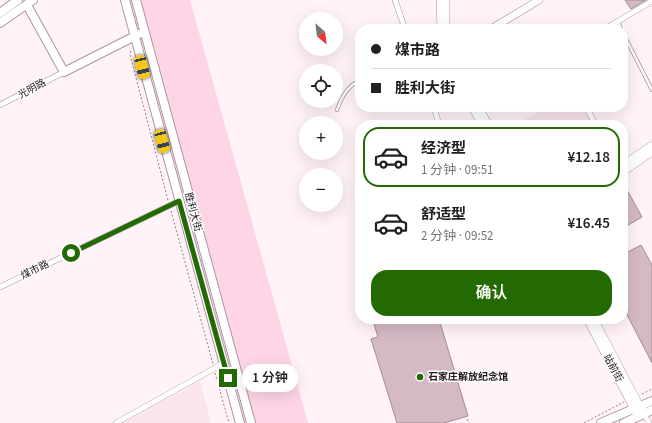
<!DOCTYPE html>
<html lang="zh">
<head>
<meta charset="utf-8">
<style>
  :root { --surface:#fff; --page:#f2f2f2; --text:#202124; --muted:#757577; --line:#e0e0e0; --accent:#236a03 }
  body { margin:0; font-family:"Source Sans 3","Noto Sans SC",sans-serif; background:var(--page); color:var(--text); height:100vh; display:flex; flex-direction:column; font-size:15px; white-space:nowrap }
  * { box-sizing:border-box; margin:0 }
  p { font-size:13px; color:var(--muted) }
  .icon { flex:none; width:22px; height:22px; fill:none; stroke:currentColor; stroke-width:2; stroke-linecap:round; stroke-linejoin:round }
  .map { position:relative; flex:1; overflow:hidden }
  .details { position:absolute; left:355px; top:120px; width:273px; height:204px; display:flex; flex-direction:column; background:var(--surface); border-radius:16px; box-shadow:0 4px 16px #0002 }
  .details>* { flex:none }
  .banner { position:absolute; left:355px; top:24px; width:273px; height:88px; border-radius:16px; box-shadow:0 4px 16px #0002; display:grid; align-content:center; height:88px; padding:0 16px; background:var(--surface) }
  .needle { width:26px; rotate:152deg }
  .buttons { position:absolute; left:299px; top:12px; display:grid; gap:8px }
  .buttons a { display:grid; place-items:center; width:44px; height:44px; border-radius:50%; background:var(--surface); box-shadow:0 4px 16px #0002; font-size:20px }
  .end { position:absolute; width:18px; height:18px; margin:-9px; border:5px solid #236a03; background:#fff; box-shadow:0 0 0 2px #fff }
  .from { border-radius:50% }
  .bubble { position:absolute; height:28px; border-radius:14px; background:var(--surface); box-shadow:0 4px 16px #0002; font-size:13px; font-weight:600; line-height:28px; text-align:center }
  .car { position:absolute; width:12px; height:24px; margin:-12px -6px; border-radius:5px; box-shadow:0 0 3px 1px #0007; background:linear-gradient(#f5c518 24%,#345 0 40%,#f5c518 0 76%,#345 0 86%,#f5c518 0) }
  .banner b { display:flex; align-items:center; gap:14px; height:38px; font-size:15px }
  .banner b+b { border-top:1px solid var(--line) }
  .banner i { width:10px; height:10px; background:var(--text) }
  ul { padding:7px 0 0; list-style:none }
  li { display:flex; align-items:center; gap:12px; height:60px; margin:0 8px 6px; padding:0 8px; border:2px solid transparent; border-radius:16px }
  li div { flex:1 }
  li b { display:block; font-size:15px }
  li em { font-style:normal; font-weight:600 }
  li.on { border-color:var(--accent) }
  li>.icon { width:36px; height:36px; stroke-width:1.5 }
  .cta { display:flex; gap:8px; margin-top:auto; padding:8px 16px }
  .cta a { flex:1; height:46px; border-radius:16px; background:var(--accent); color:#fff; font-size:16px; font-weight:600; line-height:46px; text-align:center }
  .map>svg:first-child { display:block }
  .built { fill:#fae5ee }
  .green { fill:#fdd5e7 }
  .building { fill:#d5bac6; stroke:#a58c97 }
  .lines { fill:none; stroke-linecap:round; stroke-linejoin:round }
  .lane-casing { stroke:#ae94a0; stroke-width:4 }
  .street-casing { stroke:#ae94a0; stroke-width:6 }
  .secondary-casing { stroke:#ae94a0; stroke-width:8 }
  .primary-casing { stroke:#ae94a0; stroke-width:10 }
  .path { stroke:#8e8388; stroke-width:1; stroke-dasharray:2 2; stroke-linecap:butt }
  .lane { stroke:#fff; stroke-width:2.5 }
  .street { stroke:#fff; stroke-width:5 }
  .secondary { stroke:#fff; stroke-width:7 }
  .primary { stroke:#fff; stroke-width:8 }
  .route { stroke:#236a03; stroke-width:5 }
  .poi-dot { fill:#236a03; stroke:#fff; stroke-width:1.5 }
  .labels { text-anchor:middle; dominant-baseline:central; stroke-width:3; stroke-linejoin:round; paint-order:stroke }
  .street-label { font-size:10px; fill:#1f161a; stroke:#fff }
  .poi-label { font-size:10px; font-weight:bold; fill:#1f161a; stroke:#fff; text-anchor:start }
</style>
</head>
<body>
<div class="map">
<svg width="652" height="423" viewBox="0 0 652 423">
  <rect width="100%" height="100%" fill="#fff3f8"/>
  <g class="built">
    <path d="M547 107H582L592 125H515Z"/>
    <path d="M200 381 211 423H124Z"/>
  </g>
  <path class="green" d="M141 0H190L308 423H255L139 1Z"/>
  <g class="building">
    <path d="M625 0H646L631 9Z"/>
    <path d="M626 188 642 217 623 228V190Z"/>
    <path d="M641 245 652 265V363L623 307V264L628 261 624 254Z"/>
    <path d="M391 319H439L468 416 444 423H397L371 339 378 337 374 324Z"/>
  </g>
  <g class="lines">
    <g class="lane-casing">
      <g id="lane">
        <path d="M618 22 621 29"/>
        <path d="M623 33 652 90"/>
        <path d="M337 110C341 99 347 85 360 81"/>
      </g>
    </g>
    <g class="street-casing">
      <g id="street">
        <path d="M395 0 405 29"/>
        <path d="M605 29 652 1"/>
        <path d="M0 105 64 72"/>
        <path d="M434 107 439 125"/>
        <path d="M586 107 596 125"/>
        <path d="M0 287 179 201"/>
        <path d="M644 414 649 423"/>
        <path d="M116 423 224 363"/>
      </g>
    </g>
    <g class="secondary-casing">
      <g id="secondary">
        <path d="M440 0 441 29"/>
        <path d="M446 0V29"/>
        <path d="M491 29 539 0"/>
        <path d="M472 107 482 125"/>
        <path d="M478 107 489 125"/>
        <path d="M623 165 652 145"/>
        <path d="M623 172 652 152"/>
        <path d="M587 319 638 417"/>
        <path d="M594 319 644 414"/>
      </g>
    </g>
    <g class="primary-casing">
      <g id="primary">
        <path d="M125 0 240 423"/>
        <path d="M136 0 251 423"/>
        <path d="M27 5 64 72 139 34"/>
        <path d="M0 13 18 0"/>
        <path d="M0 23 33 0"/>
        <path d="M601 423 652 401"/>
        <path d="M624 423 652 410"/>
      </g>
    </g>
    <g class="path">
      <path d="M131 51 130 55 168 200"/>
      <path d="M171 211 213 364"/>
      <path d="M215 373 229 423"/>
      <path d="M642 394 652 389"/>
      <path d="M467 419 469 423"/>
      <path d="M584 423 624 402"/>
    </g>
    <use href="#lane" class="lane"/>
    <use href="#street" class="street"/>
    <use href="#secondary" class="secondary"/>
    <use href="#primary" class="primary"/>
  </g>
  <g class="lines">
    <path class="route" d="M71 253 179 201 228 378"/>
  </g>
  <circle class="poi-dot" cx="420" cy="377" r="4"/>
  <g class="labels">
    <g class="street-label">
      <text transform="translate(32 89) rotate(-28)">光明路</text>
      <text transform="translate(193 212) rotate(75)">胜利大街</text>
      <text transform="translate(35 270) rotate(-26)">煤市路</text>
      <text transform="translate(613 368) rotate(62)">站前街</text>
    </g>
    <g class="poi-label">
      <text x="428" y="377">石家庄解放纪念馆</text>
    </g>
  </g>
</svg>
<div class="buttons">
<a><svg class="needle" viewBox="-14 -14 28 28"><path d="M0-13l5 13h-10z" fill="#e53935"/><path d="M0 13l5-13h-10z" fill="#757577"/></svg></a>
<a><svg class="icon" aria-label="locate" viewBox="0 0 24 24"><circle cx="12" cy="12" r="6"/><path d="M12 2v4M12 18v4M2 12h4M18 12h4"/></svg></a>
<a>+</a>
<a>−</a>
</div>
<i class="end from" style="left:71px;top:253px"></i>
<i class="end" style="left:228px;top:378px"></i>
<div class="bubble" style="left:242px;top:364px;width:56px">1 分钟</div>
<i class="car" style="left:142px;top:67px;rotate:166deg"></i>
<i class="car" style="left:162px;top:141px;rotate:165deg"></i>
<div class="banner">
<b><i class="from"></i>煤市路</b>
<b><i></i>胜利大街</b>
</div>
<section class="details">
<ul>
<li class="on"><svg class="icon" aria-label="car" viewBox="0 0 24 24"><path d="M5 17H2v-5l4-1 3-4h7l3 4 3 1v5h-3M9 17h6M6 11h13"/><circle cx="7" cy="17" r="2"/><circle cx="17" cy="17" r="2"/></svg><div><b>经济型</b><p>1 分钟 · 09:51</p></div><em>¥12.18</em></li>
<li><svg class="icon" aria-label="car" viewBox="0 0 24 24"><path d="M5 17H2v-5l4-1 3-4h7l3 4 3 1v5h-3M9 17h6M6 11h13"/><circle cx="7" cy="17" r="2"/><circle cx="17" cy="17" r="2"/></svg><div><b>舒适型</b><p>2 分钟 · 09:52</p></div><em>¥16.45</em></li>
</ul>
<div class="cta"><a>确认</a></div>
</section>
</div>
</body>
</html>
